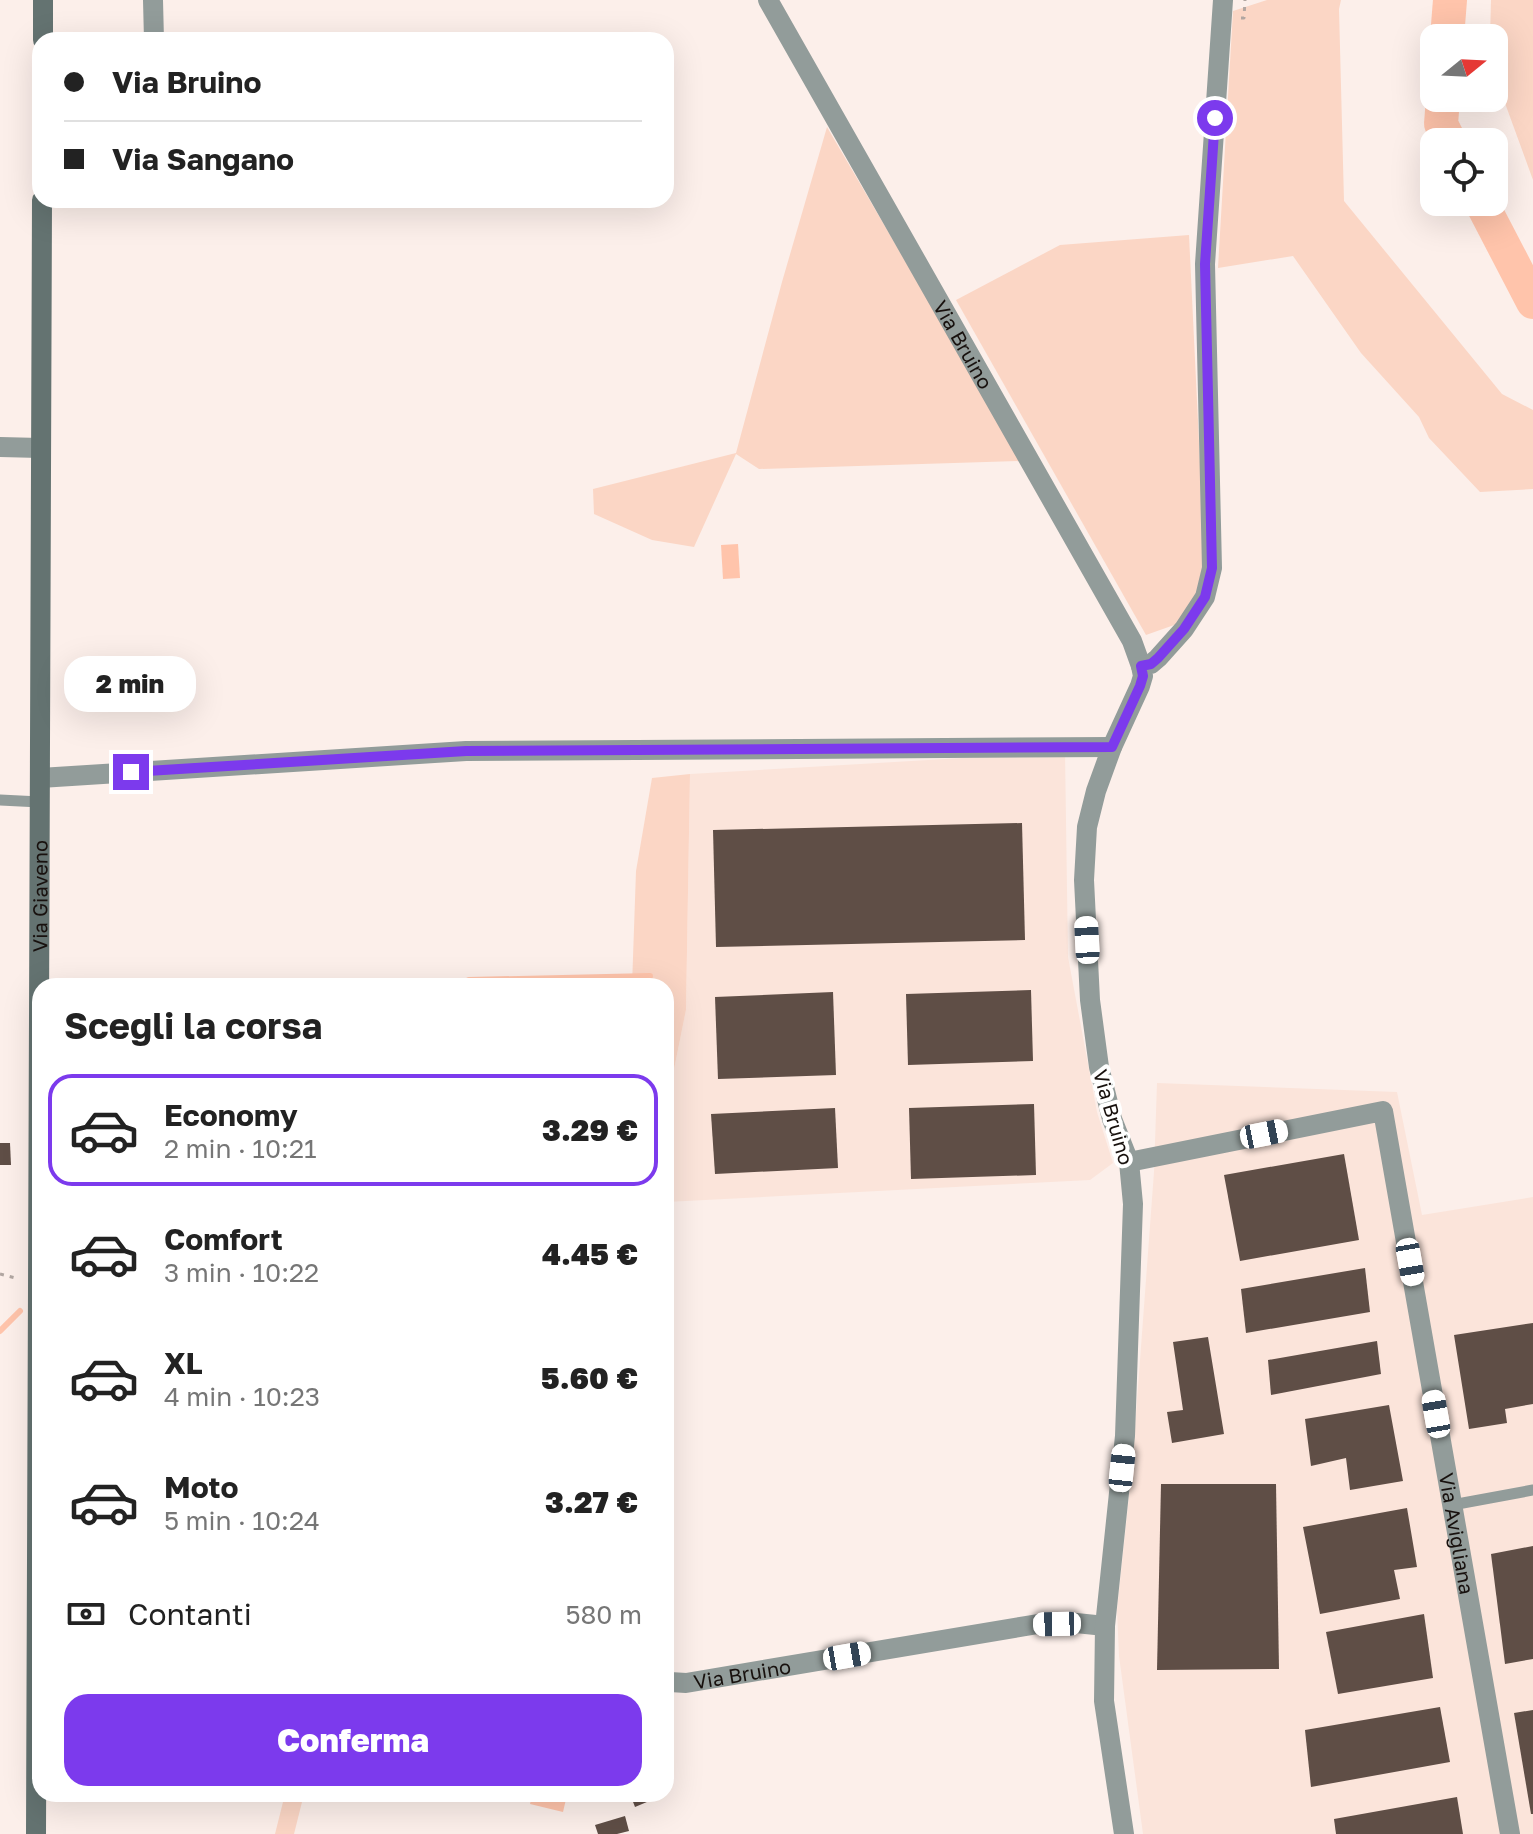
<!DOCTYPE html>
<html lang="it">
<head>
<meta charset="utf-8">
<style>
  :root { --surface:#fff; --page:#f6f6f6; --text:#222; --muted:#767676; --line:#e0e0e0; --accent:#7c3aed }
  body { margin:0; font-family:"Golos Text",sans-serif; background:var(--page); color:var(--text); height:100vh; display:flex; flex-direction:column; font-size:30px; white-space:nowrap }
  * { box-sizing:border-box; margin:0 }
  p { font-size:26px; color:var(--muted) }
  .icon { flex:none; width:44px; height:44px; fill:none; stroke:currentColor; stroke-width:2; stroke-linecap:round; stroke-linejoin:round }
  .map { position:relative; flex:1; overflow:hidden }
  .details { position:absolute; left:32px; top:978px; width:642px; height:824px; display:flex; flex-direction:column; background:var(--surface); border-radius:24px; box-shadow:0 8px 32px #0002 }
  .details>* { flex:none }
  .banner { position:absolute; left:32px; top:32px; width:642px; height:176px; border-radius:24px; box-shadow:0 8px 32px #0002; display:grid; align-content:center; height:176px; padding:0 32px; background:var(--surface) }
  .needle { width:52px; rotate:72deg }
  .fabs { position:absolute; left:1420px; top:24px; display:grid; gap:16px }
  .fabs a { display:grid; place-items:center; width:88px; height:88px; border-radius:16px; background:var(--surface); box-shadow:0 8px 32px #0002; font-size:40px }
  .end { position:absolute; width:36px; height:36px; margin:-18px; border:10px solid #7c3aed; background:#fff; box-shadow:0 0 0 4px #fff }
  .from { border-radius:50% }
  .bubble { position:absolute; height:56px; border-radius:24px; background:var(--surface); box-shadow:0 8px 32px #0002; font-size:26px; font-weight:800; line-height:56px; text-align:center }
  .car { position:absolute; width:24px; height:48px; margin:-24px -12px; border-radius:10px; box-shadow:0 0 6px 2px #0007; background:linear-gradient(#fff 24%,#345 0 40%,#fff 0 76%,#345 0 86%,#fff 0) }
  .banner b { display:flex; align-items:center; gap:28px; height:76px; font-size:30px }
  .banner b+b { border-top:2px solid var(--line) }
  .banner i { width:20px; height:20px; background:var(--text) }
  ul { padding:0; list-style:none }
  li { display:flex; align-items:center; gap:24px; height:112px; margin:0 16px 12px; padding:0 16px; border:4px solid transparent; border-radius:24px }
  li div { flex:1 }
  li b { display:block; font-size:30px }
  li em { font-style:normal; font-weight:800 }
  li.on { border-color:var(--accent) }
  li>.icon { width:72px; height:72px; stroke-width:1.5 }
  h2 { padding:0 32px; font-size:36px; line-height:96px }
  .pay { display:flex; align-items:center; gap:20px; height:88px; padding:0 32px; font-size:30px }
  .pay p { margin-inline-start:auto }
  .button { display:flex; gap:16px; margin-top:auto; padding:16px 32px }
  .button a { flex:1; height:92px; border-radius:24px; background:var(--accent); color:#fff; font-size:32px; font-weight:800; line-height:92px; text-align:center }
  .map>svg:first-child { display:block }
  .built { fill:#fbe4da }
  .green { fill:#fbd6c5 }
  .water { fill:#ffc4ab }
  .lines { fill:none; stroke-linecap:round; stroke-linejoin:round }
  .stream { stroke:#ffc4ab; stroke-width:6 }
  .river { stroke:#ffc4ab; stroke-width:34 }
  .building { fill:#5f4e46 }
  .path { stroke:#b1a6a1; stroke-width:3; stroke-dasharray:4 6; stroke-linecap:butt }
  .service { stroke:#929c9a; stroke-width:11 }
  .minor { stroke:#929c9a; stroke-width:20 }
  .secondary { stroke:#647371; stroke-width:20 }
  .route { stroke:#7c3aed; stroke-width:10 }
  .labels { text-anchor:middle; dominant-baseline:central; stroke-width:8; stroke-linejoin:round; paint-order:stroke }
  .street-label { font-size:20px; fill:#18110e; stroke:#fff }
</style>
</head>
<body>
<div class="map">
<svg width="1533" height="1834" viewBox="0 0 1533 1834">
  <rect width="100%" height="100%" fill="#fcefea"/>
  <g class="built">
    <path d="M1065 752 1068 957 1097 1112 1113 1163 1090 1180 666 1202V1109L686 1010 690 774Z"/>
    <path d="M1157 1083 1397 1092 1422 1215 1533 1197V1834H1143L1119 1656 1117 1610 1132 1468 1154 1172Z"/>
  </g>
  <g class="green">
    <path d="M1267 0H1341L1339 9 1344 201 1502 394 1533 410V489L1480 492 1429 438 1419 417 1361 353 1293 256 1218 268 1233 11Z"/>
    <path d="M1491 0H1533V180L1494 73V38H1490Z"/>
    <path d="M827 127 1022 461 759 469 736 454 694 547 652 540 594 514 593 489 736 453 782 282Z"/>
    <path d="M1189 235 1205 567 1198 594 1177 624 1146 635 956 300 1060 245Z"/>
    <path d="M690 774 686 1010 666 1109V986H632L636 871 652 778Z"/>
    <path d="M285 1794H304L294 1834H275Z"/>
  </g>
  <g class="water">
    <path d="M738 544 740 578 723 579 721 545Z"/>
    <path d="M526 1794 567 1795 563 1812 530 1804 532 1796Z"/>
  </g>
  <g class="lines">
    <g class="stream">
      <path d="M456 986 469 980 650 976"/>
      <path d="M0 1331 20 1311"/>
    </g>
    <g class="river">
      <path d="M1447 38 1450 0"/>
      <path d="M1443 98 1441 124 1450 142"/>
      <path d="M1481 202 1533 302"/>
    </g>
  </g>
  <g class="building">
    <path d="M1022 823 1025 940 716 947 713 830Z"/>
    <path d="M1031 990 1033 1061 908 1065 906 994Z"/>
    <path d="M833 992 836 1075 718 1079 715 997Z"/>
    <path d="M1034 1104 1036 1175 911 1179 909 1108Z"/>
    <path d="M835 1108 838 1168 715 1174 711 1114Z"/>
    <path d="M0 1143H10L11 1165H0Z"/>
    <path d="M1344 1154 1359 1240 1240 1261 1224 1175Z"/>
    <path d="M1365 1268 1370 1312 1246 1333 1241 1289Z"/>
    <path d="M1533 1323V1404L1505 1409 1507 1423 1469 1429 1454 1335Z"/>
    <path d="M1208 1337 1224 1434 1172 1443 1167 1412 1183 1410 1173 1342Z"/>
    <path d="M1377 1341 1381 1374 1271 1395 1268 1360Z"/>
    <path d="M1389 1405 1403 1481 1350 1490 1346 1458 1311 1466 1305 1419Z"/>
    <path d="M1161 1484H1276L1279 1669 1157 1670Z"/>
    <path d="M1407 1508 1417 1567 1394 1570 1400 1599 1320 1614 1303 1527Z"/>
    <path d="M1533 1546V1659L1505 1664 1491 1554Z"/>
    <path d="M1424 1614 1433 1678 1338 1694 1326 1632Z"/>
    <path d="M1440 1707 1450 1762 1311 1787 1305 1730Z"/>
    <path d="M1533 1710V1814H1531L1514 1713Z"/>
    <path d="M630 1794H652L654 1799 635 1807Z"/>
    <path d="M1457 1797 1463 1834H1336L1334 1819Z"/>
    <path d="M625 1816 629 1831 617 1834H598L595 1825Z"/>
  </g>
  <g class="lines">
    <g class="path">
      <path d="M1241 18H1244L1245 0"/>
      <path d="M0 1274 19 1279"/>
    </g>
    <g class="service">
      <path d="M0 800 40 802"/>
      <path d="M1452 1505 1533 1490"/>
    </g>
    <g class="minor">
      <path d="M153 0 154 40"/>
      <path id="s1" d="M768 0 1132 641 1141 666"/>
      <path d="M0 447 40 448"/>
      <path d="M40 778 466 751 1112 747"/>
      <path id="s2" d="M1129 1162 1383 1111 1510 1834"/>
      <path id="s3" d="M666 1679 670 1682 686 1683 1038 1624 1076 1623 1105 1626"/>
      <path d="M1124 1834 1104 1701 1105 1626 1125 1436 1133 1204 1129 1162 1112 1119 1099 1067 1090 1000 1084 880 1087 827 1096 791 1112 747 1140 686 1143 676 1141 666 1151 664 1158 658 1184 629 1205 597 1212 568 1205 264 1223 0"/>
    </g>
    <g class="secondary">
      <path d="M43 40V0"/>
      <path id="s4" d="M36 1834 42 200"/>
    </g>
  </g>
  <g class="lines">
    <path class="route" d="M131 772 466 751 1112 747 1140 686 1143 676 1141 666 1151 664 1158 658 1184 629 1205 597 1212 568 1205 264 1215 118"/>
  </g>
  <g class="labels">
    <g class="street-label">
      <text stroke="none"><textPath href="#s1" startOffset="396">Via Bruino</textPath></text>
      <text stroke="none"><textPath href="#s4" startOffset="938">Via Giaveno</textPath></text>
      <text transform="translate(1114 1117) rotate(74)">Via Bruino</text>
      <text stroke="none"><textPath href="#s2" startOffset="688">Via Avigliana</textPath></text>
      <text stroke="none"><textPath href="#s3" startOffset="78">Via Bruino</textPath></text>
    </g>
  </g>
</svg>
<div class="fabs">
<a><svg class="needle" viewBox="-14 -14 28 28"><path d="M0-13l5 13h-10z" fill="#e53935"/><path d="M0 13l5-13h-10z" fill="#767676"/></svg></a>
<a><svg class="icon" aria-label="locate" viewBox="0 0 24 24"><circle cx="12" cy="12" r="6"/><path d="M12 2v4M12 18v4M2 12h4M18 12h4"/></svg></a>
</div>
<i class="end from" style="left:1215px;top:118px"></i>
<i class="end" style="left:131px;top:772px"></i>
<div class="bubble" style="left:64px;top:656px;width:132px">2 min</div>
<i class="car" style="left:1087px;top:940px;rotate:357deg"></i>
<i class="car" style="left:1264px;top:1134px;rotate:79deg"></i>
<i class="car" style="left:1410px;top:1262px;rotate:170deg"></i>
<i class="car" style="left:1436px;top:1414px;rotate:350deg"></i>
<i class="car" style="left:1122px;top:1468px;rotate:6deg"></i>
<i class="car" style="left:1057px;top:1624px;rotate:269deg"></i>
<i class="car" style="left:847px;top:1656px;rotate:80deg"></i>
<div class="banner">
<b><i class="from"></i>Via Bruino</b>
<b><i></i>Via Sangano</b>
</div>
<section class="details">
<h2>Scegli la corsa</h2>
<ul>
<li class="on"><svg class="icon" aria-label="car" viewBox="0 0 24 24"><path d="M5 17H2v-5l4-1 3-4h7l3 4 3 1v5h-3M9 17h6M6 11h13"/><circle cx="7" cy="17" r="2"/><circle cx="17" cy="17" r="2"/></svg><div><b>Economy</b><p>2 min · 10:21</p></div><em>3.29 €</em></li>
<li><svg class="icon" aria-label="car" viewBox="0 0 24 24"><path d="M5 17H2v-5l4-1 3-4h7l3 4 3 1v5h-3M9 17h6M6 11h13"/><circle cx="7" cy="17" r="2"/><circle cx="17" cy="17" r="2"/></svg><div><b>Comfort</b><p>3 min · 10:22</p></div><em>4.45 €</em></li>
<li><svg class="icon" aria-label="car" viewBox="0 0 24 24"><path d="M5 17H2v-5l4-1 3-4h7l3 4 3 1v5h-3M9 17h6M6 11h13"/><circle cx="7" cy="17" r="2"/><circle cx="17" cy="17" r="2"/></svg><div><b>XL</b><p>4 min · 10:23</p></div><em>5.60 €</em></li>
<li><svg class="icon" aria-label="car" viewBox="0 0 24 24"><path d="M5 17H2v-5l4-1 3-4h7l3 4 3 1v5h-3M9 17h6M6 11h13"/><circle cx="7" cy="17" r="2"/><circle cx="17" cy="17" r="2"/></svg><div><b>Moto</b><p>5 min · 10:24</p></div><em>3.27 €</em></li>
</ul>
<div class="pay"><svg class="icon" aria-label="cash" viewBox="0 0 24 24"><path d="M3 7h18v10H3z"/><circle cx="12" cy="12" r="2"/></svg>Contanti<p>580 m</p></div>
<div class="button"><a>Conferma</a></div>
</section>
</div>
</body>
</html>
